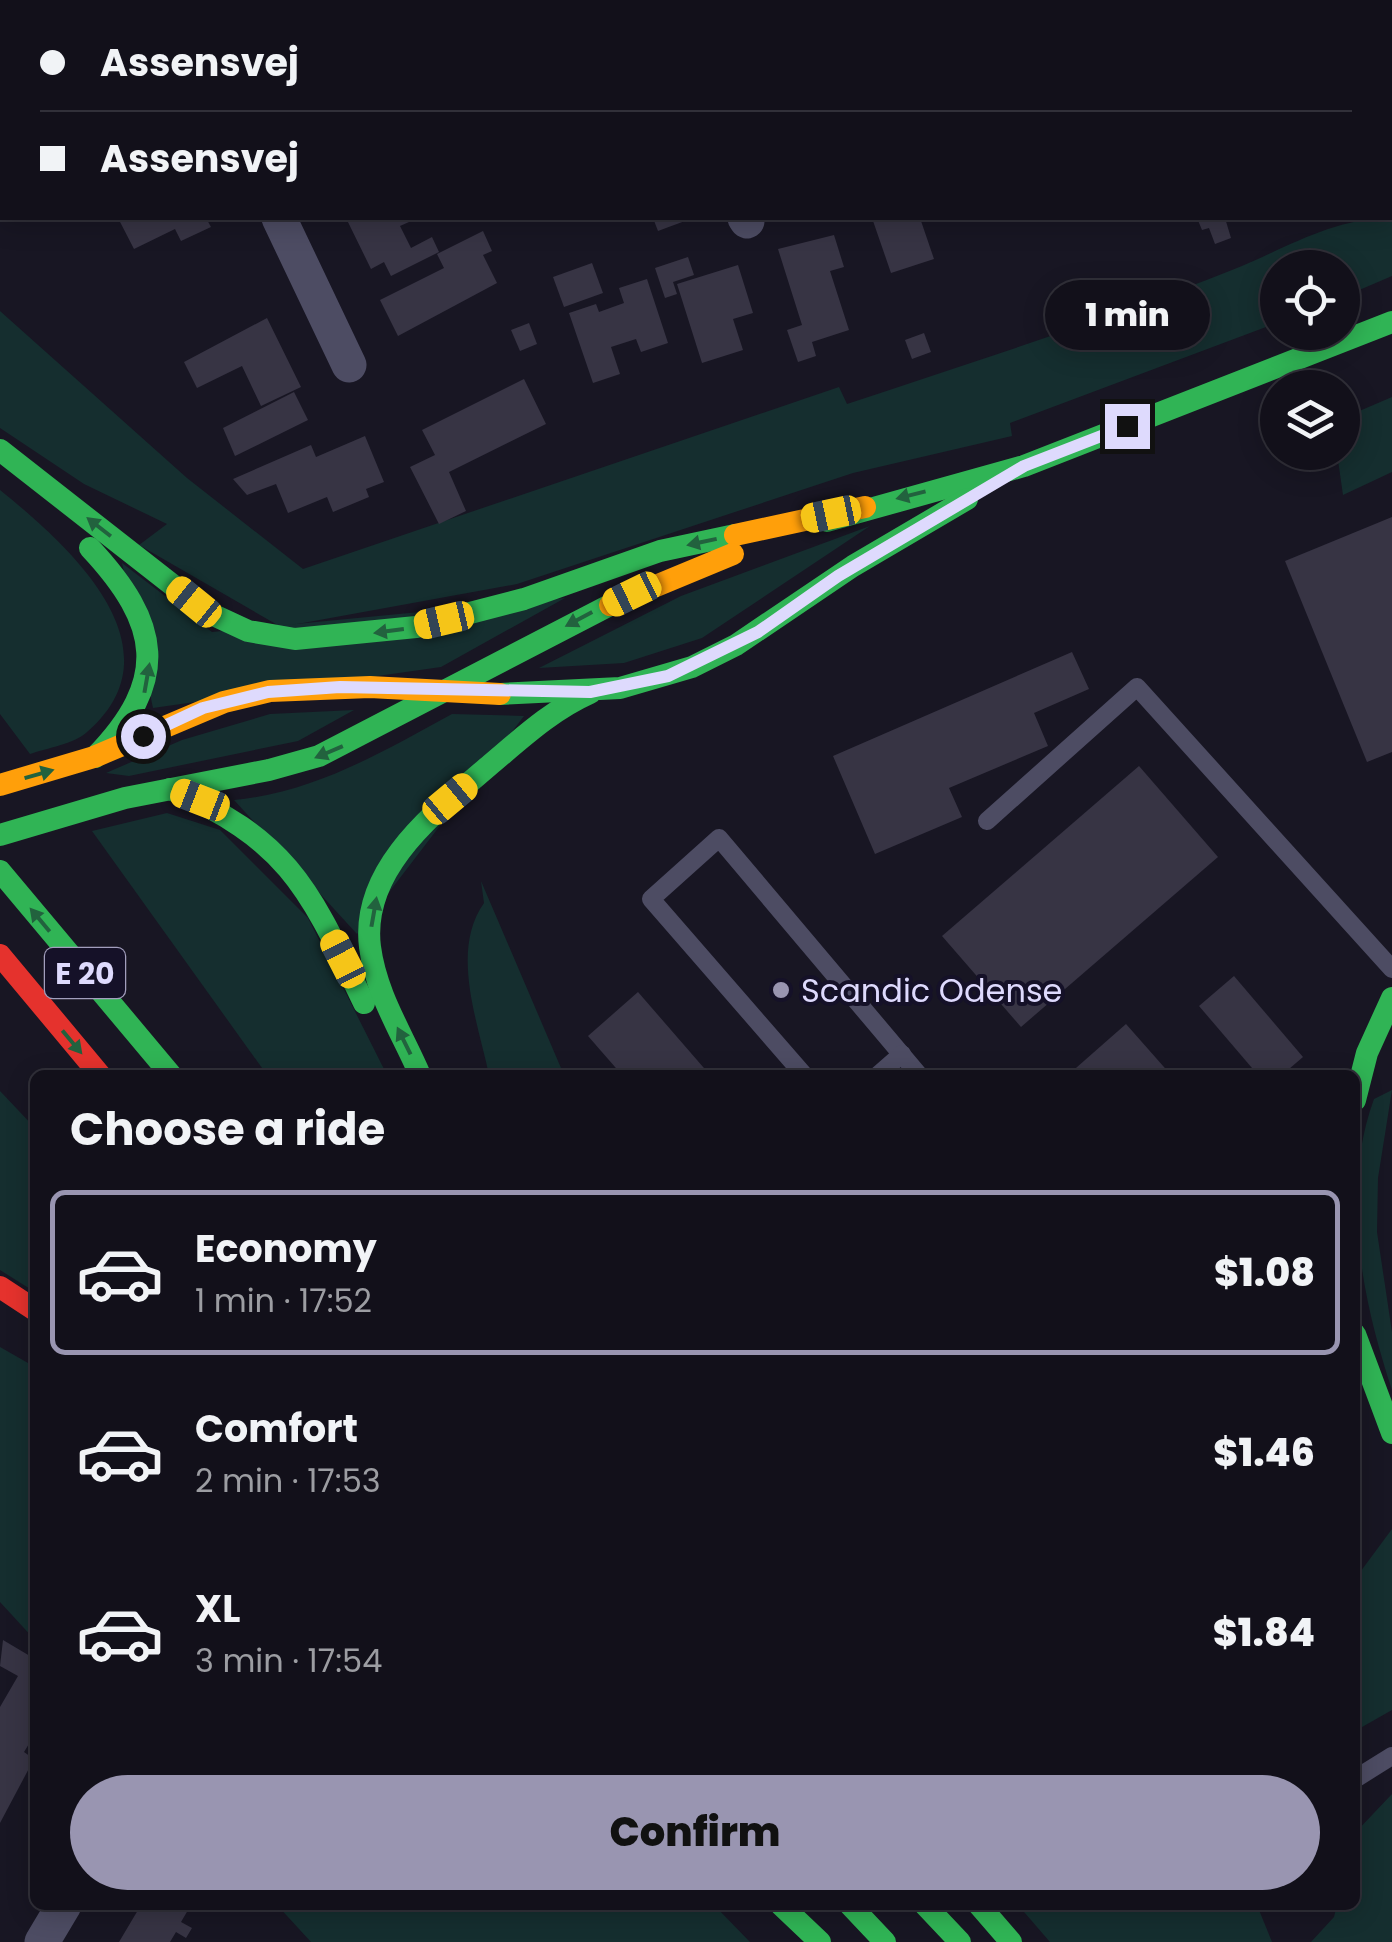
<!DOCTYPE html>
<html lang="en">
<head>
<meta charset="utf-8">
<style>
  :root { --surface:#12101a; --page:#1f1e27; --text:#f1f3f6; --muted:#9c9da2; --line:#313039; --accent:#9995b1 }
  body { margin:0; font-family:Poppins,sans-serif; background:var(--page); color:var(--text); height:100vh; display:flex; flex-direction:column; font-size:38px; white-space:nowrap }
  * { box-sizing:border-box; margin:0 }
  p { font-size:32px; color:var(--muted) }
  .icon { flex:none; width:55px; height:55px; fill:none; stroke:currentColor; stroke-width:2; stroke-linecap:round; stroke-linejoin:round }
  .map { position:relative; flex:1; overflow:hidden }
  .side { position:absolute; left:30px; top:1070px; width:1330px; height:840px; display:flex; flex-direction:column; background:var(--surface); border-radius:15px; box-shadow:0 5px 25px #0003,0 0 0 2px var(--line) }
  .side>* { flex:none }
  .banner { position:absolute; left:0px; top:0px; width:1392px; height:220px; box-shadow:0 5px 25px #0003,0 0 0 2px var(--line); display:grid; align-content:center; height:220px; padding:0 40px; background:var(--surface) }
  .buttons { position:absolute; left:1260px; top:250px; display:grid; gap:20px }
  .buttons a { display:grid; place-items:center; width:100px; height:100px; border-radius:50%; background:var(--surface); box-shadow:0 5px 25px #0003,0 0 0 2px var(--line); font-size:50px }
  .end { position:absolute; width:45px; height:45px; margin:-22px; border:12px solid #dedafd; background:#111; box-shadow:0 0 0 5px #111 }
  .from { border-radius:50% }
  .bubble { position:absolute; height:70px; border-radius:35px; background:var(--surface); box-shadow:0 5px 25px #0003,0 0 0 2px var(--line); font-size:32px; font-weight:800; line-height:70px; text-align:center }
  .car { position:absolute; width:30px; height:60px; margin:-30px -15px; border-radius:12px; box-shadow:0 0 8px 2px #0007; background:linear-gradient(#f5c518 24%,#345 0 40%,#f5c518 0 76%,#345 0 86%,#f5c518 0) }
  .banner b { display:flex; align-items:center; gap:35px; height:95px; font-size:38px }
  .banner b+b { border-top:2px solid var(--line) }
  .banner i { width:25px; height:25px; background:var(--text) }
  ul { padding:0; list-style:none }
  li { display:flex; align-items:center; gap:30px; height:165px; margin:0 20px 15px; padding:0 20px; border:5px solid transparent; border-radius:15px }
  li div { flex:1 }
  li b { display:block; font-size:38px }
  li em { font-style:normal; font-weight:800 }
  li.selected { border-color:var(--accent) }
  li>.icon { width:90px; height:90px; stroke-width:1.5 }
  h2 { padding:0 40px; font-size:45px; line-height:120px }
  .cta { display:flex; gap:20px; margin-top:auto; padding:20px 40px }
  .cta a { flex:1; height:115px; border-radius:60px; background:var(--accent); color:#111; font-size:40px; font-weight:800; line-height:115px; text-align:center }
  .map>svg:first-child { display:block }
  .green { fill:#152e2f }
  .building { fill:#373444 }
  .lines { fill:none; stroke-linecap:round; stroke-linejoin:round }
  .lane { stroke:#4d4c63; stroke-width:18 }
  .street { stroke:#4d4c63; stroke-width:35 }
  .fast { stroke:#30b455; stroke-width:22 }
  .slow { stroke:#ff9f0a; stroke-width:22 }
  .jam { stroke:#e5322d; stroke-width:22 }
  .oneway { fill:#22623e }
  .route { stroke:#dedafd; stroke-width:12 }
  .poi-dot { fill:#9995b1; stroke:#151128; stroke-width:4 }
  .labels { text-anchor:middle; dominant-baseline:central; stroke-width:8; stroke-linejoin:round; paint-order:stroke }
  .shield { fill:#151128; stroke:#a29ebd; stroke-width:2.5 }
  .shield-label { font-size:30px; font-weight:bold; fill:#dedafd }
  .poi-label { font-size:32px; fill:#dedafd; stroke:#151128; text-anchor:start }
</style>
</head>
<body>
<div class="map">
<svg width="1392" height="1942" viewBox="0 0 1392 1942">
  <rect width="100%" height="100%" fill="#181623"/>
  <g class="green">
    <path d="M1392 201V276L1343 297 1342 268H1278L1277 323 1010 423 1012 436 853 473 517 584 281 627 139 545 167 524 84 484 0 428V311L187 478 303 569 839 387 847 404C975 361 1106 320 1232 270 1285 249 1332 218 1390 218Z"/>
    <path d="M1392 397V472L1343 495 1337 453 1342 452 1343 418Z"/>
    <path d="M0 490C68 545 184 648 87 732 74 744 47 748 30 754L0 714Z"/>
    <path d="M870 526 702 638 624 663 539 668 681 596Z"/>
    <path d="M122 563 212 632 565 598 441 667 153 708Z"/>
    <path d="M354 710 298 741 129 776 106 773 182 740 270 714Z"/>
    <path d="M452 714 524 716 357 934 234 800C316 792 382 752 452 714Z"/>
    <path d="M167 813 220 830 308 918 387 1075H267L92 831Z"/>
    <path d="M481 881 564 1075H489C478 1022 450 951 484 903Z"/>
    <path d="M1392 1090 1378 1178 1377 1232 1392 1332V1390C1362 1299 1340 1192 1374 1099Z"/>
    <path d="M0 1091 35 1128V1292L0 1270Z"/>
    <path d="M0 1347 35 1367V1640L0 1602Z"/>
    <path d="M1392 1529V1710L1355 1731V1579Z"/>
    <path d="M1392 1794V1942H1311L1334 1917 1337 1905H1355V1833Z"/>
    <path d="M277 1905H714L750 1942H311Z"/>
    <path d="M1018 1905H1257L1272 1942H1050Z"/>
  </g>
  <g class="building">
    <path d="M118 218H206L211 227 181 241 175 229 134 249Z"/>
    <path d="M346 218H418L400 226 411 248 432 237 439 252 391 276 384 262 371 269Z"/>
    <path d="M653 218H693L658 231Z"/>
    <path d="M872 218H920L934 259 891 273Z"/>
    <path d="M1197 218H1225L1231 238 1215 244 1209 228 1202 230Z"/>
    <path d="M483 231 492 251 483 255 497 283 398 336 380 300 444 268 437 254Z"/>
    <path d="M834 235 844 267 830 271 849 330 812 342 816 356 798 362 787 330 802 325 778 249Z"/>
    <path d="M688 257 694 275 673 282 677 294 665 298 655 268Z"/>
    <path d="M592 263 603 293 564 307 553 277Z"/>
    <path d="M738 265 753 313 733 319 743 350 702 363 677 284Z"/>
    <path d="M647 279 668 343 641 352 636 339 611 347 620 374 593 383 569 313 596 304 599 312 624 303 619 288Z"/>
    <path d="M267 318 301 387 261 406 242 366 197 388 184 362Z"/>
    <path d="M529 323 537 344 520 351 511 330Z"/>
    <path d="M924 333 931 352 912 359 905 340Z"/>
    <path d="M524 379 546 424 449 472 466 511 439 524 410 467 435 455 422 430Z"/>
    <path d="M294 392 308 420 235 456 223 428Z"/>
    <path d="M365 436 384 482 366 489 369 497 333 512 327 497 288 513 276 484 247 495 233 479 311 445 316 457Z"/>
    <path d="M1392 517V752L1367 762 1285 561Z"/>
    <path d="M1072 652 1089 689 1034 713 1048 746 949 788 962 817 875 854 833 756Z"/>
    <path d="M1139 766 1218 857 1021 1027 942 936Z"/>
    <path d="M1234 976 1303 1057 1282 1075H1258L1199 1006Z"/>
    <path d="M638 992 710 1075H622L588 1036Z"/>
    <path d="M1126 1024 1171 1075H1068Z"/>
    <path d="M3 1640 35 1659V1734L24 1752 34 1759 0 1823V1707L18 1676 0 1666Z"/>
    <path d="M141 1905H191L181 1922 192 1928 186 1938 176 1932 170 1942H119Z"/>
  </g>
  <g class="lines">
    <g class="lane">
      <path d="M987 821 1137 687 1392 969"/>
      <path d="M804 1075 651 899 719 838 919 1075"/>
      <path d="M878 1075 902 1054"/>
      <path d="M1355 1779 1392 1756"/>
    </g>
    <g class="street">
      <path d="M203 0V2"/>
      <path d="M672 0 673 2"/>
      <path d="M1116 0 1117 2"/>
      <path d="M279 218 349 365"/>
      <path d="M745 218 747 221"/>
      <path d="M42 1942 64 1905"/>
    </g>
    <g class="fast">
      <path d="M0 450 207 612 248 631 295 639 416 627 524 599 660 551 735 535"/>
      <path d="M827 521 1024 466 1392 322"/>
      <path d="M90 548C161 624 170 680 95 757"/>
      <path d="M500 694 620 688 692 667 736 645 853 566 967 499"/>
      <path d="M170 789C290 840 310 891 364 1003"/>
      <path d="M0 835 125 798 269 770 319 756 610 605"/>
      <path d="M0 871 171 1075"/>
      <path d="M420 1075C402 1033 376 994 370 947 360 867 438 810 491 764 523 737 552 710 590 693"/>
      <path d="M1355 1100 1367 1053 1392 998"/>
      <path d="M1355 1334 1392 1433"/>
      <path d="M781 1905 820 1942"/>
      <path d="M850 1905 885 1942"/>
      <path d="M925 1905 960 1942"/>
      <path d="M979 1905 1011 1942"/>
    </g>
    <g class="slow">
      <path d="M735 535 865 507"/>
      <path d="M610 605 733 554"/>
      <path d="M0 785 94 757 224 702 270 691 370 687 500 694"/>
    </g>
    <g class="jam">
      <path d="M0 955 100 1075"/>
      <path d="M0 1287 35 1310"/>
    </g>
  </g>
  <defs><path id="oneway-solid" d="M-6-.8H1V-3.2L6.5 0L1 3.2V.8H-6Z" transform="scale(2.5)"/></defs>
  <g class="oneway">
    <use href="#oneway-solid" transform="translate(911 495) rotate(166)"/>
    <use href="#oneway-solid" transform="translate(99 527) rotate(-142)"/>
    <use href="#oneway-solid" transform="translate(702 542) rotate(168)"/>
    <use href="#oneway-solid" transform="translate(579 619) rotate(152)"/>
    <use href="#oneway-solid" transform="translate(389 631) rotate(172)"/>
    <use href="#oneway-solid" transform="translate(147 678) rotate(-80)"/>
    <use href="#oneway-solid" transform="translate(329 752) rotate(157)"/>
    <use href="#oneway-solid" transform="translate(39 774) rotate(-16)"/>
    <use href="#oneway-solid" transform="translate(374 912) rotate(-80)"/>
    <use href="#oneway-solid" transform="translate(40 920) rotate(-130)"/>
    <use href="#oneway-solid" transform="translate(404 1041) rotate(-116)"/>
    <use href="#oneway-solid" transform="translate(72 1042) rotate(50)"/>
  </g>
  <g class="lines">
    <path class="route" d="M143 736 203 708 268 692 340 687 590 692 668 676 758 632 838 576 1024 466 1127 426"/>
  </g>
  <circle class="poi-dot" cx="781" cy="990" r="10"/>
  <g class="labels">
    <rect class="shield" x="45" y="948" width="80" height="50" rx="8"/>
    <g class="shield-label">
      <text x="85" y="973">E 20</text>
    </g>
    <g class="poi-label">
      <text x="801" y="990">Scandic Odense</text>
    </g>
  </g>
</svg>
<div class="buttons">
<a><svg class="icon" aria-label="locate" viewBox="0 0 24 24"><circle cx="12" cy="12" r="6"/><path d="M12 2v4M12 18v4M2 12h4M18 12h4"/></svg></a>
<a><svg class="icon" aria-label="layers" viewBox="0 0 24 24"><path d="M12 4l9 5-9 5-9-5zM3 14l9 5 9-5"/></svg></a>
</div>
<i class="end from" style="left:143px;top:736px"></i>
<i class="end" style="left:1127px;top:426px"></i>
<div class="bubble" style="left:1045px;top:280px;width:165px">1 min</div>
<i class="car" style="left:831px;top:514px;rotate:258deg"></i>
<i class="car" style="left:632px;top:594px;rotate:244deg"></i>
<i class="car" style="left:194px;top:602px;rotate:309deg"></i>
<i class="car" style="left:444px;top:620px;rotate:257deg"></i>
<i class="car" style="left:450px;top:799px;rotate:50deg"></i>
<i class="car" style="left:200px;top:800px;rotate:291deg"></i>
<i class="car" style="left:343px;top:959px;rotate:333deg"></i>
<div class="banner">
<b><i class="from"></i>Assensvej</b>
<b><i></i>Assensvej</b>
</div>
<section class="side">
<h2>Choose a ride</h2>
<ul>
<li class="selected"><svg class="icon" aria-label="car" viewBox="0 0 24 24"><path d="M5 17H2v-5l4-1 3-4h7l3 4 3 1v5h-3M9 17h6M6 11h13"/><circle cx="7" cy="17" r="2"/><circle cx="17" cy="17" r="2"/></svg><div><b>Economy</b><p>1 min · 17:52</p></div><em>$1.08</em></li>
<li><svg class="icon" aria-label="car" viewBox="0 0 24 24"><path d="M5 17H2v-5l4-1 3-4h7l3 4 3 1v5h-3M9 17h6M6 11h13"/><circle cx="7" cy="17" r="2"/><circle cx="17" cy="17" r="2"/></svg><div><b>Comfort</b><p>2 min · 17:53</p></div><em>$1.46</em></li>
<li><svg class="icon" aria-label="car" viewBox="0 0 24 24"><path d="M5 17H2v-5l4-1 3-4h7l3 4 3 1v5h-3M9 17h6M6 11h13"/><circle cx="7" cy="17" r="2"/><circle cx="17" cy="17" r="2"/></svg><div><b>XL</b><p>3 min · 17:54</p></div><em>$1.84</em></li>
</ul>
<div class="cta"><a>Confirm</a></div>
</section>
</div>
</body>
</html>
